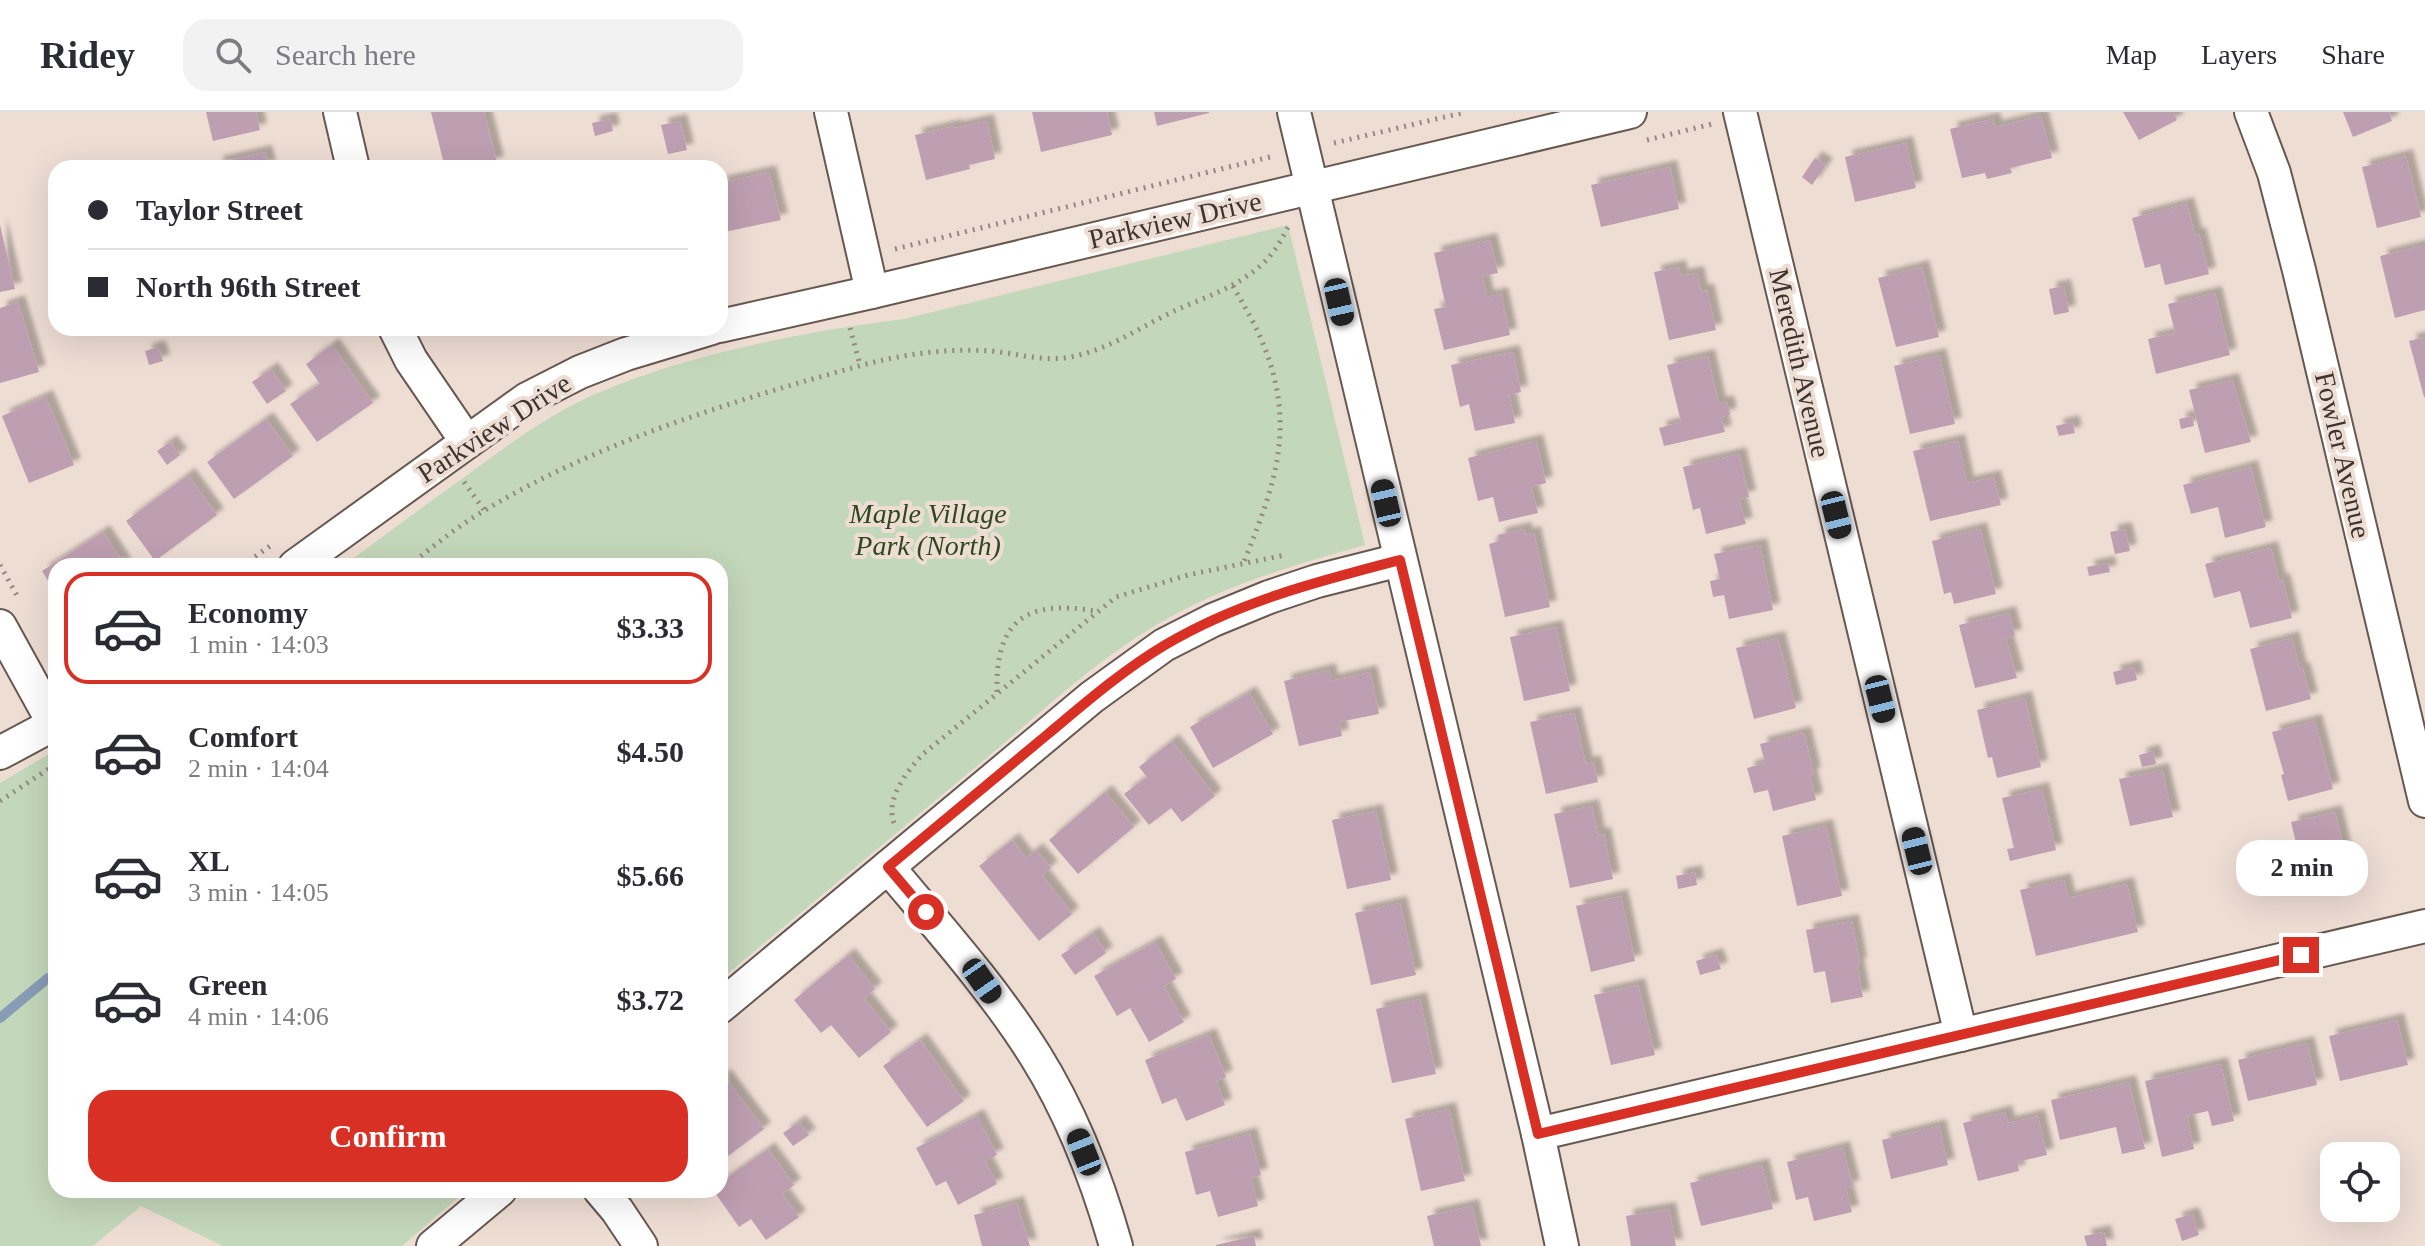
<!DOCTYPE html>
<html lang="en">
<head>
<meta charset="utf-8">
<style>
  :root { --surface:#fff; --page:#f2f2f3; --text:#2b2b33; --muted:#7c7c81; --line:#e1e1e2; --accent:#d93025 }
  body { margin:0; font-family:Georgia,serif; background:var(--page); color:var(--text); height:100vh; display:flex; flex-direction:column; font-size:30px; white-space:nowrap }
  * { box-sizing:border-box; margin:0 }
  p { font-size:26px; color:var(--muted) }
  .icon { flex:none; width:44px; height:44px; fill:none; stroke:currentColor; stroke-width:2; stroke-linecap:round; stroke-linejoin:round }
  .map { position:relative; flex:1; overflow:hidden }
  .details { position:absolute; left:48px; top:446px; width:680px; height:640px; display:flex; flex-direction:column; background:var(--surface); border-radius:24px; box-shadow:0 8px 32px #0002 }
  .details>* { flex:none }
  .guide { position:absolute; left:48px; top:48px; width:680px; height:176px; border-radius:24px; box-shadow:0 8px 32px #0002; display:grid; align-content:center; height:176px; padding:0 40px; background:var(--surface) }
  .fabs { position:absolute; left:2320px; top:1030px; display:grid; gap:16px }
  .fabs a { display:grid; place-items:center; width:80px; height:80px; border-radius:16px; background:var(--surface); box-shadow:0 8px 32px #0002; font-size:40px }
  .end { position:absolute; width:36px; height:36px; margin:-18px; border:10px solid #d93025; background:#fff; box-shadow:0 0 0 4px #fff }
  .from { border-radius:50% }
  .bubble { position:absolute; height:56px; border-radius:24px; background:var(--surface); box-shadow:0 8px 32px #0002; font-size:26px; font-weight:700; line-height:56px; text-align:center }
  .car { position:absolute; width:24px; height:48px; margin:-24px -12px; border-radius:10px; box-shadow:0 0 6px 2px #0007; background:linear-gradient(#222 24%,#8ab4d8 0 40%,#222 0 76%,#8ab4d8 0 86%,#222 0) }
  .guide b { display:flex; align-items:center; gap:28px; height:76px; font-size:30px }
  .guide b+b { border-top:2px solid var(--line) }
  .guide i { width:20px; height:20px; background:var(--text) }
  ul { padding:14px 0 0; list-style:none }
  li { display:flex; align-items:center; gap:24px; height:112px; margin:0 16px 12px; padding:0 24px; border:4px solid transparent; border-radius:24px }
  li div { flex:1 }
  li b { display:block; font-size:30px }
  li em { font-style:normal; font-weight:700 }
  li.active { border-color:var(--accent) }
  li>.icon { width:72px; height:72px; stroke-width:1.5 }
  .button { display:flex; gap:16px; margin-top:auto; padding:16px 40px }
  .button a { flex:1; height:92px; border-radius:24px; background:var(--accent); color:#fff; font-size:32px; font-weight:700; line-height:92px; text-align:center }
  header { display:flex; align-items:center; gap:48px; box-sizing:border-box; height:112px; padding:0 40px; background:var(--surface); border-bottom:2px solid var(--line) }
  header strong { font-size:38px }
  nav { display:flex; gap:44px; margin-inline-start:auto; font-size:28px }
  .search { width:560px; height:72px; background:var(--page); display:flex; align-items:center; gap:20px; box-sizing:border-box; padding:0 28px; border-radius:24px; color:var(--muted); font-size:30px }
  .map>svg:first-child { display:block }
  .green { fill:#c3d7ba }
  .lines { fill:none; stroke-linecap:round; stroke-linejoin:round }
  .stream { stroke:#889cb6; stroke-width:10 }
  .building { fill:#be9fb2; filter:url(#shadow) }
  .minor-casing { stroke:#675850; stroke-width:36 }
  .path { stroke:#948881; stroke-width:5; stroke-dasharray:2 6; stroke-linecap:butt }
  .minor { stroke:#fff; stroke-width:32 }
  .route { stroke:#d93025; stroke-width:10 }
  .labels { text-anchor:middle; dominant-baseline:central; stroke-width:8; stroke-linejoin:round; paint-order:stroke }
  .street-label { font-size:28px; fill:#3b3430; stroke:#eeddd3 }
  .park-label { font-size:28px; font-style:italic; fill:#2e491f; stroke:#eeddd3 }
</style>
</head>
<body>
<header>
<strong>Ridey</strong>
<div class="search"><svg class="icon" aria-label="search" viewBox="0 0 24 24"><circle cx="10" cy="10" r="6"/><path d="M15 15l6 6"/></svg>Search here</div>
<nav><a>Map</a><a>Layers</a><a>Share</a></nav>
</header>
<div class="map">
<svg width="2425" height="1134" viewBox="0 0 2425 1134">
  <defs>
    <filter id="shadow"><feDropShadow dx="7" dy="-7" stdDeviation="2" flood-color="#0004"/></filter>
  </defs>
  <rect width="100%" height="100%" fill="#eeddd3"/>
  <g class="green">
    <path d="M1288 113 1365 433C1293 453 1222 474 1156 513 1095 549 1044 598 990 643 900 718 810 793 720 868V454H343C385 423 428 391 470 361 509 332 549 303 593 283 684 243 806 219 904 207Z"/>
    <path d="M56 638V1078H467L402 1134H223L141 1094 93 1134H0V671Z"/>
  </g>
  <g class="lines">
    <path class="stream" d="M0 906 48 866 56 864"/>
  </g>
  <g class="building">
    <path d="M206 0H256L260 18 213 29Z"/>
    <path d="M431 0H484L497 51 479 56H445Z"/>
    <path d="M1032 0H1107L1112 23 1041 40Z"/>
    <path d="M1154 0H1209V1L1157 14Z"/>
    <path d="M2123 0H2173L2177 8 2139 28Z"/>
    <path d="M2343 0H2389L2392 9 2353 25Z"/>
    <path d="M2041 4 2052 46 2010 56 2012 61 1987 67 1985 61 1962 66 1950 17 1993 7 1995 15Z"/>
    <path d="M610 7 613 19 595 24 592 11Z"/>
    <path d="M680 9 687 38 668 42 661 13Z"/>
    <path d="M987 9 995 47 969 53 970 57 926 68 915 23 954 14 955 16Z"/>
    <path d="M1906 31 1916 76 1855 90 1845 45Z"/>
    <path d="M265 40 269 56H217L216 51Z"/>
    <path d="M2406 44 2421 105 2377 116 2362 55Z"/>
    <path d="M1815 46 1826 53 1812 73 1802 65Z"/>
    <path d="M1670 55 1679 97 1601 115 1591 73Z"/>
    <path d="M769 60 781 108 720 121V71Z"/>
    <path d="M2187 92 2195 123 2199 122 2209 162 2165 173 2160 152 2145 156 2132 106Z"/>
    <path d="M0 113 15 177 0 180Z"/>
    <path d="M1490 128 1498 161 1482 164 1487 185 1501 182 1510 223 1444 238 1434 197 1446 195 1434 141Z"/>
    <path d="M2425 133V198L2395 206 2380 144Z"/>
    <path d="M1679 155 1681 164 1697 161 1701 180 1707 178 1716 218 1669 228 1654 160Z"/>
    <path d="M1922 155 1939 225 1896 235 1878 166Z"/>
    <path d="M2064 174 2069 200 2054 203 2049 177Z"/>
    <path d="M2215 181 2230 243 2156 262 2148 227 2175 221 2168 192Z"/>
    <path d="M18 190 39 260 0 271V196Z"/>
    <path d="M2425 225V285H2424L2409 229Z"/>
    <path d="M332 233 373 291 317 330 290 292 320 272 306 252Z"/>
    <path d="M158 235 163 249 149 253 145 239Z"/>
    <path d="M1513 240 1521 280 1509 283 1515 311 1475 319 1469 292 1460 295 1451 253Z"/>
    <path d="M1939 243 1955 312 1910 322 1894 254Z"/>
    <path d="M1708 244 1719 292 1727 290 1730 303 1721 305 1725 320 1664 334 1659 316 1681 310 1667 253Z"/>
    <path d="M271 257 286 279 267 292 252 270Z"/>
    <path d="M2232 268 2251 330 2205 341 2189 278Z"/>
    <path d="M46 285 74 353 29 371 2 304Z"/>
    <path d="M2192 304 2194 314 2181 317 2179 307Z"/>
    <path d="M266 307 293 344 234 387 207 350Z"/>
    <path d="M2072 310 2075 321 2059 324 2056 314Z"/>
    <path d="M1536 329 1546 371 1531 375 1538 401 1499 410 1493 385 1478 389 1468 346Z"/>
    <path d="M1958 329 1967 371 1994 365 2001 393 1930 409 1913 339Z"/>
    <path d="M170 330 180 343 167 353 157 339Z"/>
    <path d="M1739 342 1749 385 1739 387 1746 412 1706 422 1700 396 1693 398 1683 355Z"/>
    <path d="M2251 355 2266 415 2225 426 2218 395 2191 402 2183 373Z"/>
    <path d="M188 363 217 403 155 449 126 409Z"/>
    <path d="M1524 417 1526 423 1534 421 1550 495 1505 505 1489 432 1499 429 1498 423Z"/>
    <path d="M1980 417 1996 482 1954 492 1951 480 1944 482 1932 429Z"/>
    <path d="M2125 417 2130 439 2115 442 2110 420Z"/>
    <path d="M103 420 125 454H56V482L42 459Z"/>
    <path d="M1760 433 1773 498 1729 507 1724 483 1713 485 1710 469 1720 467 1714 442Z"/>
    <path d="M2271 436 2279 469 2283 468 2292 506 2250 516 2240 479 2214 486 2205 452Z"/>
    <path d="M2108 451 2110 460 2089 464 2087 455Z"/>
    <path d="M2009 501 2015 524 2006 526 2017 566 1975 576 1959 513Z"/>
    <path d="M1556 515 1570 579 1524 589 1510 525Z"/>
    <path d="M1778 526 1796 596 1754 607 1736 536Z"/>
    <path d="M2292 526 2300 558 2303 557 2311 587 2266 599 2250 537Z"/>
    <path d="M2134 555 2137 568 2116 573 2113 560Z"/>
    <path d="M1329 558 1331 569 1370 560 1379 602 1339 610 1342 624 1299 634 1284 569Z"/>
    <path d="M1249 581 1273 622 1213 656 1190 615Z"/>
    <path d="M2025 586 2041 655 1997 666 1992 645 1988 646 1977 598Z"/>
    <path d="M1574 601 1586 652 1594 650 1598 670 1546 682 1530 610Z"/>
    <path d="M2315 609 2333 677 2288 689 2281 663 2284 662 2272 620Z"/>
    <path d="M1804 621 1814 662 1810 663 1816 688 1773 699 1768 678 1754 681 1747 656 1765 651 1760 632Z"/>
    <path d="M1172 629 1215 684 1182 710 1171 696 1149 713 1124 682 1147 665 1139 655Z"/>
    <path d="M2153 639 2156 652 2142 655 2139 643Z"/>
    <path d="M2162 658 2173 705 2130 714 2119 667Z"/>
    <path d="M2042 677 2056 738 2010 749 2007 737 2014 736 2002 686Z"/>
    <path d="M1105 680 1134 715 1078 762 1049 728Z"/>
    <path d="M1592 694 1598 723 1604 722 1613 767 1570 776 1554 702Z"/>
    <path d="M1376 699 1391 768 1347 777 1332 708Z"/>
    <path d="M2335 700 2352 770 2308 780 2291 710Z"/>
    <path d="M1826 714 1842 784 1797 794 1782 724Z"/>
    <path d="M1012 728 1026 746 1036 738 1051 756 1042 763 1072 802 1039 829 979 754Z"/>
    <path d="M1695 760 1697 773 1678 777 1676 764Z"/>
    <path d="M2064 768 2068 786 2127 772 2138 820 2036 844 2020 778Z"/>
    <path d="M1621 784 1635 849 1591 860 1576 794Z"/>
    <path d="M1400 791 1416 863 1371 873 1355 801Z"/>
    <path d="M1852 809 1860 852 1857 853 1863 885 1831 891 1825 859 1814 861 1806 818Z"/>
    <path d="M1093 821 1106 841 1075 863 1061 843Z"/>
    <path d="M1155 830 1176 867 1164 874 1184 910 1149 930 1130 896 1117 904 1094 864Z"/>
    <path d="M848 843 875 877 864 886 891 920 859 946 831 913 821 921 794 888Z"/>
    <path d="M1716 843 1721 857 1700 863 1696 849Z"/>
    <path d="M1638 873 1655 943 1611 953 1594 883Z"/>
    <path d="M1420 887 1436 962 1392 971 1376 897Z"/>
    <path d="M2397 908 2408 953 2340 969 2329 924Z"/>
    <path d="M1209 923 1226 965 1216 969 1225 993 1186 1009 1176 986 1162 992 1145 948Z"/>
    <path d="M920 928 964 989 927 1015 883 954Z"/>
    <path d="M2307 931 2317 973 2248 989 2238 948Z"/>
    <path d="M2221 952 2234 1009 2212 1014 2208 999 2187 1004 2194 1037 2162 1045 2145 969Z"/>
    <path d="M724 964 764 1017 720 1050V967Z"/>
    <path d="M2129 970 2145 1037 2122 1042 2116 1015 2060 1028 2051 988Z"/>
    <path d="M1449 997 1465 1069 1421 1079 1405 1007Z"/>
    <path d="M2005 1000 2008 1011 2038 1004 2047 1043 2017 1050 2019 1059 1978 1069 1963 1011Z"/>
    <path d="M977 1004 997 1043 985 1049 997 1072 958 1093 946 1069 936 1074 916 1036Z"/>
    <path d="M799 1010 809 1023 793 1034 783 1021Z"/>
    <path d="M1939 1014 1948 1053 1891 1067 1882 1028Z"/>
    <path d="M1250 1022 1261 1063 1251 1066 1258 1094 1218 1105 1210 1079 1196 1083 1185 1040Z"/>
    <path d="M1843 1036 1853 1075 1846 1076 1852 1100 1814 1109 1808 1085 1796 1088 1787 1050Z"/>
    <path d="M768 1037 794 1073 782 1082 799 1105 766 1128 751 1107 739 1115 713 1078H720V1071Z"/>
    <path d="M1762 1053 1773 1097 1701 1114 1690 1071Z"/>
    <path d="M1017 1091 1030 1134H982L974 1103Z"/>
    <path d="M1472 1094 1481 1134H1434L1427 1104Z"/>
    <path d="M1669 1097 1676 1134H1631L1626 1104Z"/>
    <path d="M2192 1102 2199 1123 2182 1129 2175 1107Z"/>
    <path d="M2104 1120 2107 1134H2087L2084 1124Z"/>
    <path d="M1254 1124 1256 1134H1216V1133Z"/>
  </g>
  <g class="lines">
    <g class="minor-casing">
      <g id="minor">
        <path d="M340 0 353 56"/>
        <path d="M831 0 872 180"/>
        <path d="M1294 0 1538 1022 1562 1134"/>
        <path d="M1740 0 1961 923"/>
        <path d="M2251 0 2274 61 2299 158 2425 689"/>
        <path d="M720 214 872 180 1630 0"/>
        <path d="M395 216 411 248 467 330"/>
        <path d="M295 454 527 287 580 260 626 242 712 216"/>
        <path d="M0 514 54 612"/>
        <path d="M0 641 56 611"/>
        <path d="M888 755C939 816 993 876 1035 943 1072 1002 1097 1067 1116 1134"/>
        <path d="M720 895 1092 585 1164 533 1213 508 1269 485 1317 469 1400 448"/>
        <path d="M1538 1022 2425 814"/>
        <path d="M600 1078 617 1098 641 1134"/>
        <path d="M433 1134 500 1078"/>
      </g>
    </g>
    <g class="path">
      <path d="M1647 28 1712 12"/>
      <path d="M1334 31 1466 0"/>
      <path d="M895 137 1274 44"/>
      <path d="M1233 174C1243 192 1254 210 1262 229 1297 313 1276 370 1244 450"/>
      <path d="M850 216 860 253"/>
      <path d="M464 370 484 398"/>
      <path d="M0 453 19 487"/>
      <path d="M242 454 270 434"/>
      <path d="M408 454C434 434 459 413 487 397 598 330 735 288 859 254 903 242 946 236 991 239 1015 241 1039 249 1064 246 1101 241 1131 221 1164 204 1197 187 1232 179 1260 154 1273 143 1281 129 1288 115"/>
      <path d="M997 580C995 509 1026 487 1094 499"/>
      <path d="M0 689 56 652"/>
      <path d="M894 711C885 687 907 659 923 642L1116 485 1188 463 1285 443"/>
    </g>
    <use href="#minor" class="minor"/>
  </g>
  <g class="lines">
    <path class="route" d="M926 800 888 755C942 710 995 666 1048 622 1085 591 1123 558 1165 533 1237 490 1319 469 1400 448L1538 1022 2301 843"/>
  </g>
  <g class="labels">
    <g class="street-label">
      <text transform="translate(1175 108) rotate(-13)">Parkview Drive</text>
      <text transform="translate(1800 251) rotate(77)">Meredith Avenue</text>
      <text transform="translate(494 316) rotate(-33)">Parkview Drive</text>
      <text transform="translate(2343 343) rotate(77)">Fowler Avenue</text>
    </g>
    <g class="park-label">
      <text x="928" y="401">Maple Village<tspan x="928" dy="32">Park (North)</tspan></text>
    </g>
  </g>
</svg>
<div class="fabs">
<a><svg class="icon" aria-label="locate" viewBox="0 0 24 24"><circle cx="12" cy="12" r="6"/><path d="M12 2v4M12 18v4M2 12h4M18 12h4"/></svg></a>
</div>
<i class="end from" style="left:926px;top:800px"></i>
<i class="end" style="left:2301px;top:843px"></i>
<div class="bubble" style="left:2236px;top:728px;width:132px">2 min</div>
<i class="car" style="left:1339px;top:190px;rotate:167deg"></i>
<i class="car" style="left:1386px;top:391px;rotate:347deg"></i>
<i class="car" style="left:1836px;top:403px;rotate:166deg"></i>
<i class="car" style="left:1880px;top:587px;rotate:166deg"></i>
<i class="car" style="left:1917px;top:739px;rotate:346deg"></i>
<i class="car" style="left:982px;top:869px;rotate:145deg"></i>
<i class="car" style="left:1084px;top:1040px;rotate:338deg"></i>
<div class="guide">
<b><i class="from"></i>Taylor Street</b>
<b><i></i>North 96th Street</b>
</div>
<section class="details">
<ul>
<li class="active"><svg class="icon" aria-label="car" viewBox="0 0 24 24"><path d="M5 17H2v-5l4-1 3-4h7l3 4 3 1v5h-3M9 17h6M6 11h13"/><circle cx="7" cy="17" r="2"/><circle cx="17" cy="17" r="2"/></svg><div><b>Economy</b><p>1 min · 14:03</p></div><em>$3.33</em></li>
<li><svg class="icon" aria-label="car" viewBox="0 0 24 24"><path d="M5 17H2v-5l4-1 3-4h7l3 4 3 1v5h-3M9 17h6M6 11h13"/><circle cx="7" cy="17" r="2"/><circle cx="17" cy="17" r="2"/></svg><div><b>Comfort</b><p>2 min · 14:04</p></div><em>$4.50</em></li>
<li><svg class="icon" aria-label="car" viewBox="0 0 24 24"><path d="M5 17H2v-5l4-1 3-4h7l3 4 3 1v5h-3M9 17h6M6 11h13"/><circle cx="7" cy="17" r="2"/><circle cx="17" cy="17" r="2"/></svg><div><b>XL</b><p>3 min · 14:05</p></div><em>$5.66</em></li>
<li><svg class="icon" aria-label="car" viewBox="0 0 24 24"><path d="M5 17H2v-5l4-1 3-4h7l3 4 3 1v5h-3M9 17h6M6 11h13"/><circle cx="7" cy="17" r="2"/><circle cx="17" cy="17" r="2"/></svg><div><b>Green</b><p>4 min · 14:06</p></div><em>$3.72</em></li>
</ul>
<div class="button"><a>Confirm</a></div>
</section>
</div>
</body>
</html>
